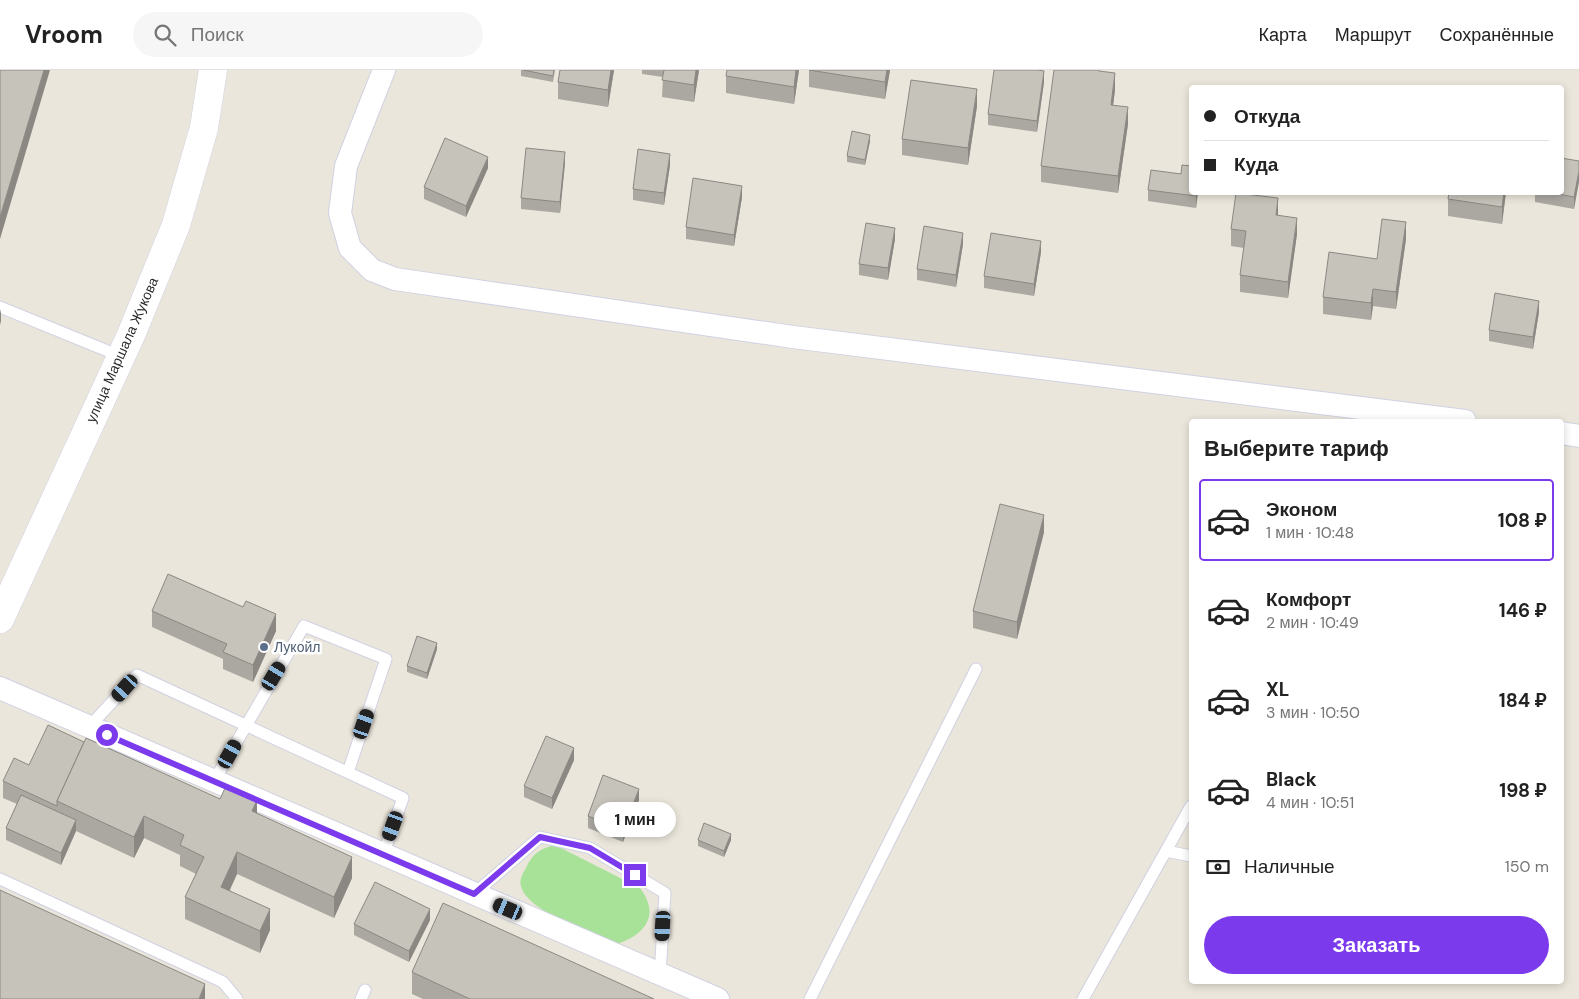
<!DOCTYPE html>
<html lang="ru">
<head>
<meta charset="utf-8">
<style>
  :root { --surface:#fff; --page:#f6f6f6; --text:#222; --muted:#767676; --line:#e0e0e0; --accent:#7c3aed }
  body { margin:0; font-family:"DM Sans",sans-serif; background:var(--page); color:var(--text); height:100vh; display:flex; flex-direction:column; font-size:19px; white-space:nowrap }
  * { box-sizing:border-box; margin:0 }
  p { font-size:16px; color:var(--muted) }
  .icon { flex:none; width:28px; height:28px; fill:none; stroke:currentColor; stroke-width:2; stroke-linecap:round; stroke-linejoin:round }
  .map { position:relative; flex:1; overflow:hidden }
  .sheet { position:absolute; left:1189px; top:349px; width:375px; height:565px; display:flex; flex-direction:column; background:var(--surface); border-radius:5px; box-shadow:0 2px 8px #0003 }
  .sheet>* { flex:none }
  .hud { position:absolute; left:1189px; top:15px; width:375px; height:110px; border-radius:5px; box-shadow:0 2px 8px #0003; display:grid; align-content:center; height:110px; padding:0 15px; background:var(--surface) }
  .end { position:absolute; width:22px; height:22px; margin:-11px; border:6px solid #7c3aed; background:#fff; box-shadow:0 0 0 2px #fff }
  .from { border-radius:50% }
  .bubble { position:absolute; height:35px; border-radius:18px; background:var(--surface); box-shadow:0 2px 8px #0003; font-size:16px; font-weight:700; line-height:35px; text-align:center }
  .car { position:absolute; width:15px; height:30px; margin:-15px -8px; border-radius:6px; box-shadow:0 0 4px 1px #0007; background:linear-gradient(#222 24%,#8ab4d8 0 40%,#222 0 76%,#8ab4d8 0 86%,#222 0) }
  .hud b { display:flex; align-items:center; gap:18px; height:48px; font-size:19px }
  .hud b+b { border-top:1px solid var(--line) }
  .hud i { width:12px; height:12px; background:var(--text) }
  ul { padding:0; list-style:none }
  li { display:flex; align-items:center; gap:15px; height:82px; margin:0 10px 8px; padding:0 5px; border:2px solid transparent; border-radius:5px }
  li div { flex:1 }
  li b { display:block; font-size:19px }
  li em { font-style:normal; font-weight:700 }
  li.current { border-color:var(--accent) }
  li>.icon { width:45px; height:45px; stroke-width:1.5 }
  h2 { padding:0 15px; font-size:22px; line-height:60px }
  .pay { display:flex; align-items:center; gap:12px; height:55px; padding:0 15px; font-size:19px }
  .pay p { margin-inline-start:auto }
  .button { display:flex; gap:10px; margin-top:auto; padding:10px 15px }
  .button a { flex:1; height:58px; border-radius:30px; background:var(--accent); color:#fff; font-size:20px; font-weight:700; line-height:58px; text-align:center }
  header { display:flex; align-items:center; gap:30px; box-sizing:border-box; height:70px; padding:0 25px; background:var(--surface); border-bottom:1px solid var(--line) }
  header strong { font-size:24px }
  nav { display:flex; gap:28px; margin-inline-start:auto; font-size:18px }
  .search { width:350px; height:45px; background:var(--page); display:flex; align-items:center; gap:12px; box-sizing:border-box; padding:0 18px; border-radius:28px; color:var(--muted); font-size:19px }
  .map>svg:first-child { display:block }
  .green { fill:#a8e198 }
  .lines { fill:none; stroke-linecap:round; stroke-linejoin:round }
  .lane-casing { stroke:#d0d1e2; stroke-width:13 }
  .street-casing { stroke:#d0d1e2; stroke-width:24 }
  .secondary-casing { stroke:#d0d1e2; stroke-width:29 }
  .lane { stroke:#fff; stroke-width:11 }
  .street { stroke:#fff; stroke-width:22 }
  .secondary { stroke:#fff; stroke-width:28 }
  .wall { fill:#aaa8a1 }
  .shaded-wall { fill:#8b8883 }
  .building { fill:#c6c3bb; stroke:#8b8883 }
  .route { stroke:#7c3aed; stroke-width:6 }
  .service-dot { fill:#5c6f8a; stroke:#fff; stroke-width:2 }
  .labels { text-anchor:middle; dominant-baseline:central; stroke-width:5; stroke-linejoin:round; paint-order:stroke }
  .street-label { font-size:14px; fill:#292929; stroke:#fff }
  .service-label { font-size:14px; fill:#4e5e75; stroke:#fff; text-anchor:start }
</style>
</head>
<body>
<header>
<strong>Vroom</strong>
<div class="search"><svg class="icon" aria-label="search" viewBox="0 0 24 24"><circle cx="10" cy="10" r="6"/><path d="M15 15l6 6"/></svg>Поиск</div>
<nav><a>Карта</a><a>Маршрут</a><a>Сохранённые</a></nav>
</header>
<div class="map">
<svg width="1579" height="929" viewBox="0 0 1579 929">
  <rect width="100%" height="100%" fill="#ebe6db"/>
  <path class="green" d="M555 775 640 818C662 847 643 866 614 875 592 864 530 841 522 819 518 811 522 805 526 798 533 783 540 779 555 775Z"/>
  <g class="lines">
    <g class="lane-casing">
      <g id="lane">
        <path d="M0 237 120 286"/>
        <path d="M89 657 137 605 403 728 383 785"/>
        <path d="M214 711 304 556 386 589 348 702"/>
        <path d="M1166 781 1191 786"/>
        <path d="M0 809 223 912 237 929"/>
        <path d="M474 824 540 767 590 778 665 823 660 905"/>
        <path d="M361 929 365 920"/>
        <path d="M810 929 976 599"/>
        <path d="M1083 929 1191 736"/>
      </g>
    </g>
    <g class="street-casing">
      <g id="street">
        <path d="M384 0 346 96 340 143 350 178 372 200 395 209 793 267 1465 351"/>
        <path d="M1561 363 1579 366"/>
        <path d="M0 618 718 929"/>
      </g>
    </g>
    <g class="secondary-casing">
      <path id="secondary" d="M0 549 131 265 176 155 204 58 213 0"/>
    </g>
    <use href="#lane" class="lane"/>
    <use href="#street" class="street"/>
    <use href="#secondary" class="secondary"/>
  </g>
  <g class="wall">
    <path d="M521 0H555L553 12 521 6Z"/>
    <path d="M560 0H614L608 37 558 29V12Z"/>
    <path d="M642 0H699L694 32 662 27 663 7 642 4Z"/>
    <path d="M727 0H799L794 34 726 23V6Z"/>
    <path d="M809 0H890L885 29 809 17Z"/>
    <path d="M1101 1 1115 20 1113 35 1128 54 1118 123 1041 112V96Z"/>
    <path d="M1044 12 1037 62 988 55V44Z"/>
    <path d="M977 36 968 95 902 85V69Z"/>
    <path d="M870 71 865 95 847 92V86Z"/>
    <path d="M1579 91 1574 139 1535 132V122H1561Z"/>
    <path d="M565 93 560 143 521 139V128Z"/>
    <path d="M670 95 664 135 633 130V119Z"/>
    <path d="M488 98 466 147 424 129V117Z"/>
    <path d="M1181 104 1191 122H1198L1196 138 1148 131V120Z"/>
    <path d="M1506 122 1502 154 1448 146V129Z"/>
    <path d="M742 127 734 176 686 169V157Z"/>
    <path d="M1278 145 1297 164 1288 228 1240 222V205L1244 178 1231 176V159Z"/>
    <path d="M895 169 888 210 859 205V194Z"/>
    <path d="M1406 169 1396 239 1373 236 1371 250 1323 244V227Z"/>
    <path d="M963 174 956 217 917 210V199Z"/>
    <path d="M1041 182 1034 226 984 218V206Z"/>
    <path d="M1539 242 1533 279 1489 271V260Z"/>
    <path d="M1044 462 1017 569 973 558V541Z"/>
    <path d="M243 537 276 561 253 612 223 599V589L152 557V541Z"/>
    <path d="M437 579 427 609 407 602V596Z"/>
    <path d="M84 672 220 729 257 743 352 808 334 848 237 804 230 820 270 860 260 883 185 849V827L196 804 180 796V785L144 768 134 788 76 761 61 795 6 770V758L17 734 3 728V711L29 695Z"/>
    <path d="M574 690 552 739 524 727V716Z"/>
    <path d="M639 730 623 772 588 758V746Z"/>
    <path d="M698 770H731L724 787 698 776Z"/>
    <path d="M430 850 409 892 354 865V854Z"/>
    <path d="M412 902 654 929H423L412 924Z"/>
  </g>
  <g class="shaded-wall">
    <path d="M44 0H50L0 169V147Z"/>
    <path d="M611 0H614L608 37V20Z"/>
    <path d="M696 0H699L694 32V15Z"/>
    <path d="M796 0H799L794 34V17Z"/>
    <path d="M887 0H890L885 29V12Z"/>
    <path d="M1044 1V12L1037 62V51Z"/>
    <path d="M1115 3V20L1111 52V35Z"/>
    <path d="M977 19V36L968 95V78Z"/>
    <path d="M1128 37V54L1118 123V106Z"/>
    <path d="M870 65V71L865 95V90Z"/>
    <path d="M565 82V93L560 143V132Z"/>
    <path d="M670 84V95L664 135V123Z"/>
    <path d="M488 87V98L466 147V136Z"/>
    <path d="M1579 101V112L1574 139V127Z"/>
    <path d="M742 116V127L734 176V165Z"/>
    <path d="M1197 122H1198L1196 138V126Z"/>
    <path d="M1504 122H1506L1502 154V137Z"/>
    <path d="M1278 128V145H1276Z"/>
    <path d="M1297 148V164L1288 228V212Z"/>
    <path d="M1406 152V169L1396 239V222Z"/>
    <path d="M895 158V169L888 210V198Z"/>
    <path d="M963 163V174L956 217V205Z"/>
    <path d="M1041 171V182L1034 226V214Z"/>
    <path d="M1373 219V236L1371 250V233Z"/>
    <path d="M1539 231V242L1533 279V267Z"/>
    <path d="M1 239V251L0 255V243Z"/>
    <path d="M1044 445V462L1017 569V552Z"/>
    <path d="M276 544V561L253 612V595Z"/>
    <path d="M437 573V579L427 609V603Z"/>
    <path d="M574 678V690L552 739V728Z"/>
    <path d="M639 719V730L623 772V760Z"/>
    <path d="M257 730V752L252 741Z"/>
    <path d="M144 746V768L134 788V767Z"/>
    <path d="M76 750V761L61 795V783Z"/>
    <path d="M731 764V770L724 787V781Z"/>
    <path d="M237 782V804L221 838V817Z"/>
    <path d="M352 787V808L334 848V827Z"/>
    <path d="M270 839V860L260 883V861Z"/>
    <path d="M430 839V850L409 892V881Z"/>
    <path d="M205 914V929H199Z"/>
  </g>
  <g class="building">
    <path d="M0 0H44L0 147Z"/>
    <path d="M523 0H554L553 6Z"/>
    <path d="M560 0H611L608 20 558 12Z"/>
    <path d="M664 0H696L694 15 662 10Z"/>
    <path d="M727 0H796L794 17 726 6Z"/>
    <path d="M809 0H887L885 12Z"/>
    <path d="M994 0H1038L1044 1 1037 51 988 44Z"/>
    <path d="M1054 0H1099V1L1115 3 1111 35 1128 37 1118 106 1041 96Z"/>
    <path d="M911 10 977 19 968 78 902 69Z"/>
    <path d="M852 61 870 65 865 90 847 86Z"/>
    <path d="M445 68 488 87 466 136 424 117Z"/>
    <path d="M526 78 565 82 560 132 521 128Z"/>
    <path d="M638 79 670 84 664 123 633 119Z"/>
    <path d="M1561 88 1579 91V101L1574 127 1548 122H1561Z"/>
    <path d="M1182 95 1191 96V122H1197L1196 126 1148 120 1151 100 1181 104Z"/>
    <path d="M693 108 742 116 734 165 686 157Z"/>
    <path d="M1449 122H1504L1502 137 1448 129Z"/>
    <path d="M1236 123 1278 128 1276 145 1297 148 1288 212 1240 205 1246 161 1231 159Z"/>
    <path d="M1382 149 1406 152 1396 222 1373 219 1371 233 1323 227 1329 182 1377 189Z"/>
    <path d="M866 153 895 158 888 198 859 194Z"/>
    <path d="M924 156 963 163 956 205 917 199Z"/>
    <path d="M991 163 1041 171 1034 214 984 206Z"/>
    <path d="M1495 223 1539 231 1533 267 1489 260Z"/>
    <path d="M1000 434 1044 445 1017 552 973 541Z"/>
    <path d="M168 504 243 537 246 531 276 544 253 595 223 582 227 574 152 541Z"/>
    <path d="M417 566 437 573 427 603 407 596Z"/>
    <path d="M48 655 84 672 57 731V736L3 711 14 688 29 695Z"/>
    <path d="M546 666 574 678 552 728 524 716Z"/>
    <path d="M86 668 220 729 226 716 257 730 252 741 352 787 334 827 237 782 221 817 270 839 260 861 185 827 204 787 180 775 184 765 144 746 134 767 57 731Z"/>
    <path d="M603 705 639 719 623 760 588 746Z"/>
    <path d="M21 725 76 750 61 783 6 758Z"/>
    <path d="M704 753 731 764 724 781 698 770Z"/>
    <path d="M375 812 430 839 409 881 354 854Z"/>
    <path d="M0 820 205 914 199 929H0Z"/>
    <path d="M443 833 654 929H470L412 902Z"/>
  </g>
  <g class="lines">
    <path class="route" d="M107 665 474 824 540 767 590 778 635 805"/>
  </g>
  <circle class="service-dot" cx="264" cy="577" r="5"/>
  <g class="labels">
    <g class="street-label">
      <text transform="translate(122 280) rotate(-66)">улица Маршала Жукова</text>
    </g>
    <g class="service-label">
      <text x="274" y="577">Лукойл</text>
    </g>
  </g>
</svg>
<i class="end from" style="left:107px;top:665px"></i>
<i class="end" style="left:635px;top:805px"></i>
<div class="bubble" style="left:594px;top:732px;width:82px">1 мин</div>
<i class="car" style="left:274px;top:606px;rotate:31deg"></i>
<i class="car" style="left:125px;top:618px;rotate:222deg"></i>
<i class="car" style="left:364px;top:654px;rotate:19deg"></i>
<i class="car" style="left:230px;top:684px;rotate:29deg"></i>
<i class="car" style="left:393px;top:756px;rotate:200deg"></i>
<i class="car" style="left:508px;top:839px;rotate:293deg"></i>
<i class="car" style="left:663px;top:856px;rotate:183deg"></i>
<div class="hud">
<b><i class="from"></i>Откуда</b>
<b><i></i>Куда</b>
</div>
<section class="sheet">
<h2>Выберите тариф</h2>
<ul>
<li class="current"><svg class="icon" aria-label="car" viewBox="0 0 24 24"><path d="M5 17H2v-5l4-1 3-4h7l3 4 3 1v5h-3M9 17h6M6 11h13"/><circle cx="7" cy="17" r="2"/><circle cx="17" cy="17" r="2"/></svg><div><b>Эконом</b><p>1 мин · 10:48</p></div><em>108 ₽</em></li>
<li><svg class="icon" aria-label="car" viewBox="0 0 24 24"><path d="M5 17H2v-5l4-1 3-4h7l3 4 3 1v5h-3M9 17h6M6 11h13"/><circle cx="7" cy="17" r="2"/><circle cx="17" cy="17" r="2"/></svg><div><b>Комфорт</b><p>2 мин · 10:49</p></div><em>146 ₽</em></li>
<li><svg class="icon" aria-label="car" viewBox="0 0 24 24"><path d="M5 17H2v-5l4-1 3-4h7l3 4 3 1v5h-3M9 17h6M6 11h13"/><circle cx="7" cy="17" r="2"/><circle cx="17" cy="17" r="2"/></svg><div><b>XL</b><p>3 мин · 10:50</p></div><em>184 ₽</em></li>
<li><svg class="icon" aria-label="car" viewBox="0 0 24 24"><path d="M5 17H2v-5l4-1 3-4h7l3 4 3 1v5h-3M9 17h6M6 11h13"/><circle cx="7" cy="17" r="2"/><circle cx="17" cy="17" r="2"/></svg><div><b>Black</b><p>4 мин · 10:51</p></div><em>198 ₽</em></li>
</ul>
<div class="pay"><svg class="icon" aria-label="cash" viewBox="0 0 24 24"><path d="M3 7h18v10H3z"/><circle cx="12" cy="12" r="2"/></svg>Наличные<p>150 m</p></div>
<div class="button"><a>Заказать</a></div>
</section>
</div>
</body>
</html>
